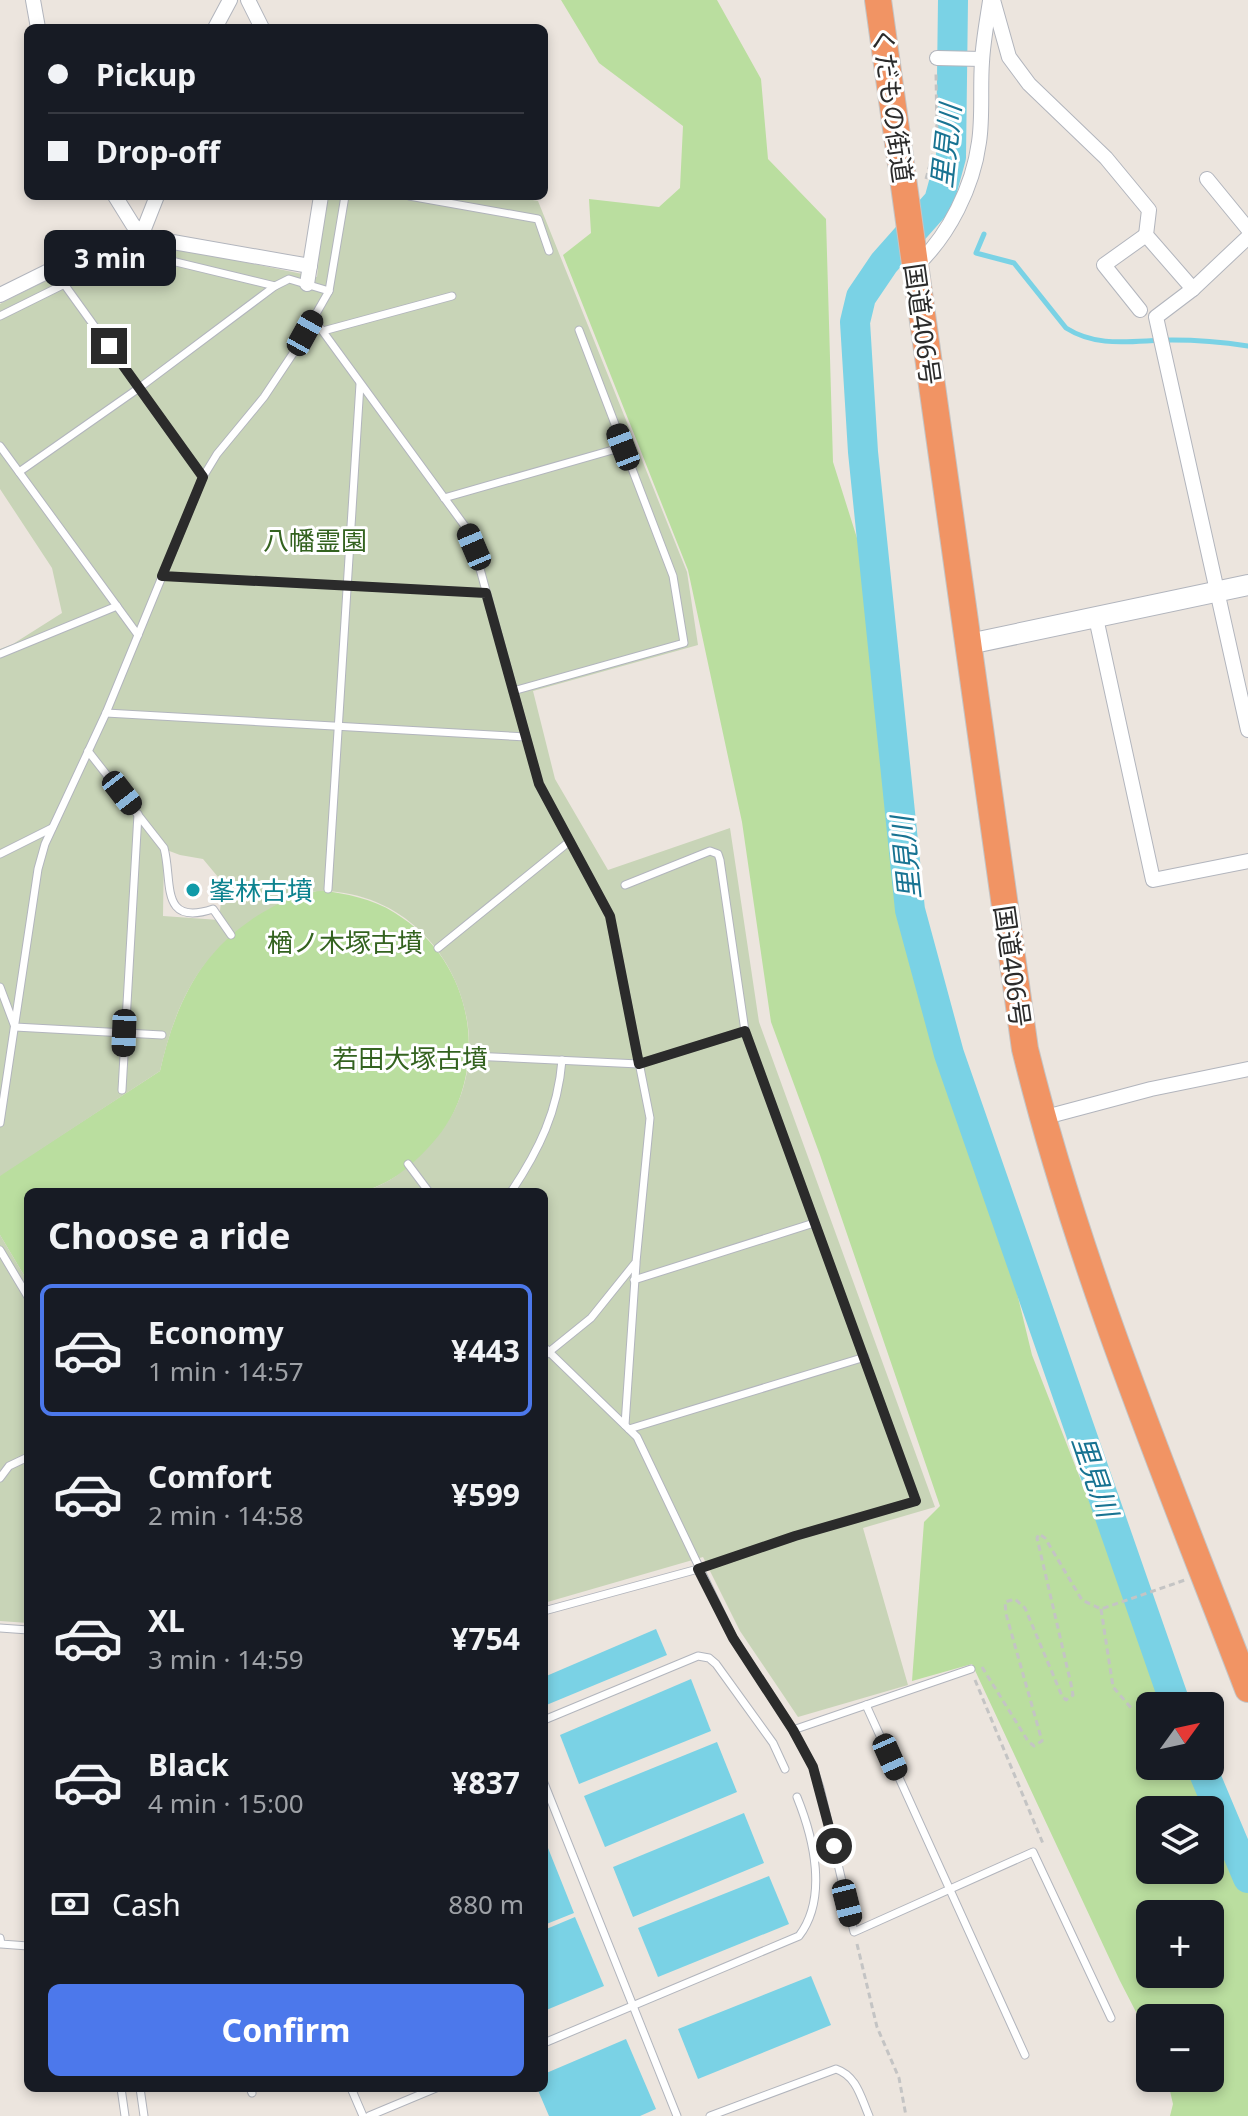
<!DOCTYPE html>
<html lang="en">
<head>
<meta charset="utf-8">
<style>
  :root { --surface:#171b24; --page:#242831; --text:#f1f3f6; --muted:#9ea1a6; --line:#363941; --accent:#4c78eb }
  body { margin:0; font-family:"Noto Sans","Noto Sans JP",sans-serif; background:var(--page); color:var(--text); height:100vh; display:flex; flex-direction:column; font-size:30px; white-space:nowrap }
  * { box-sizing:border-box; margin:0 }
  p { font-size:26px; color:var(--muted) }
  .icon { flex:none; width:44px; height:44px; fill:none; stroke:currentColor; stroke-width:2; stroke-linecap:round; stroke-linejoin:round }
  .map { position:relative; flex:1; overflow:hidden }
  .details { position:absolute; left:24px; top:1188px; width:524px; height:904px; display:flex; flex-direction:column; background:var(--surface); border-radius:12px; box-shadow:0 4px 12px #0003 }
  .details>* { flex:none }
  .hud { position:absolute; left:24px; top:24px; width:524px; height:176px; border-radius:12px; box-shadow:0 4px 12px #0003; display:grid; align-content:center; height:176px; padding:0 24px; background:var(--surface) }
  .needle { width:52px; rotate:57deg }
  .fabs { position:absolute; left:1136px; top:1692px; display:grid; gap:16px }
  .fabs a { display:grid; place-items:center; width:88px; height:88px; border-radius:12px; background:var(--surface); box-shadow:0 4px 12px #0003; font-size:40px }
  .end { position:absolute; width:36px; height:36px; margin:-18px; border:10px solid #2b2b2b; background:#fff; box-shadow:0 0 0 4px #fff }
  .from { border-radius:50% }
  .bubble { position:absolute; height:56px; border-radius:12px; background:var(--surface); box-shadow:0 4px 12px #0003; font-size:26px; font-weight:700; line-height:56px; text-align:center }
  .car { position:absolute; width:24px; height:48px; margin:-24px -12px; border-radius:10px; box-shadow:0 0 6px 2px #0007; background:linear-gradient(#222 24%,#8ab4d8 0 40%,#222 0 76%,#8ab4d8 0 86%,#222 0) }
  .hud b { display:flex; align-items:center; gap:28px; height:76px; font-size:30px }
  .hud b+b { border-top:2px solid var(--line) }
  .hud i { width:20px; height:20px; background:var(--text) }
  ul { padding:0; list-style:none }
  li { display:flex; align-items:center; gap:24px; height:132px; margin:0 16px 12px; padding:0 8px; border:4px solid transparent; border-radius:12px }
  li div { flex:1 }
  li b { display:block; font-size:30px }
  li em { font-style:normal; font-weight:700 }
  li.on { border-color:var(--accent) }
  li>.icon { width:72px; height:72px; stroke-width:1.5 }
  h2 { padding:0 24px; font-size:36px; line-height:96px }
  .pay { display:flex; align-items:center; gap:20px; height:88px; padding:0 24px; font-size:30px }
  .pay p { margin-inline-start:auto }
  .action { display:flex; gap:16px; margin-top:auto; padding:16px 24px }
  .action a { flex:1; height:92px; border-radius:12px; background:var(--accent); color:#fff; font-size:32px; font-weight:700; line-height:92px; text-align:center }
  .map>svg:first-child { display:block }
  .green { fill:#bade9f; fill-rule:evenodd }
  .cemetery { fill:#c8d4b7; fill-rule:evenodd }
  .water { fill:#7ad2e5 }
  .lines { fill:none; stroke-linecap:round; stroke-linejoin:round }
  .stream { stroke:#7ad2e5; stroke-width:5 }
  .river { stroke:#7ad2e5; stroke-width:30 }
  .lane-casing { stroke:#b2b5bd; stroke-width:9 }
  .street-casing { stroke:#b2b5bd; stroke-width:16 }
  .secondary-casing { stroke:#b2b5bd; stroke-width:22 }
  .highway-casing { stroke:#c4c4c4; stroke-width:28 }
  .path { stroke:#c4c4c4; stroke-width:3; stroke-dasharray:6 4; stroke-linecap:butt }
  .lane { stroke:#fff; stroke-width:7 }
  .street { stroke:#fff; stroke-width:14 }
  .secondary { stroke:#fff; stroke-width:20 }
  .highway { stroke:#f19464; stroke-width:26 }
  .route { stroke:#2b2b2b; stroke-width:10 }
  .culture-dot { fill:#0f9aa8; stroke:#fff; stroke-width:3 }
  .labels { text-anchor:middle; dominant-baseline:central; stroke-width:6; stroke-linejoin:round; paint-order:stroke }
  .street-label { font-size:26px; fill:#2b2b2b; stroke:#fff }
  .park-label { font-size:26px; fill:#346320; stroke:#fff }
  .culture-label { font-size:26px; fill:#0d838f; stroke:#fff; text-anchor:start }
  .water-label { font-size:28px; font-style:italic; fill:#187392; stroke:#fff }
</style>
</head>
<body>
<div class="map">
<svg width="1248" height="2116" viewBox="0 0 1248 2116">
  <rect width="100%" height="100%" fill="#ece5de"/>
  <g class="green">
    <path d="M561 0H717L761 79 768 159 826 219 833 462 868 573 876 715 903 902 928 986 950 1077 983 1153 1032 1355 1094 1514 1177 1706H1150V1766H1205L1248 1891V2116H1170L1173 2104 1167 2078H1210V2018H1150V2039L1120 1981 972 1664 912 1681 924 1522 940 1506 820 1155 771 1022 742 822 688 570 563 255 591 233 589 199 659 207 680 188 683 126 599 63ZM1150 1810H1210V1870H1150ZM1150 1914H1210V1974H1150Z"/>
    <path d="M320 890C346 894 372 898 395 913 507 982 488 1152 362 1192H28V1282L0 1235V1175L160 1071C174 1005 207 936 272 906 287 899 305 895 320 890Z"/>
  </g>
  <g class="cemetery">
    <path d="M325 196H511L538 201 687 572 698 645 533 691 555 779 608 870 730 828 759 1022 935 1507 863 1528 908 1685 798 1717 740 1631 703 1557 544 1603V1192H362C389 1184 408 1169 427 1149 517 1058 454 894 323 891 302 890 268 908 251 920 197 957 174 1009 160 1071L0 1176V649L13 644 62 613 52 568 0 489V304L90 258 146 242 317 277ZM164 849 180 855 203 859 223 883 219 920 163 916Z"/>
    <path d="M0 1235 28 1282V1623L0 1621Z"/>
  </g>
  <g class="water">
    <path d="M656 1629 667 1655 544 1706V1677Z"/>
    <path d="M691 1679 711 1731 579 1784 560 1735Z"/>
    <path d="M717 1742 737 1792 605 1847 584 1796Z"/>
    <path d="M744 1813 764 1863 633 1917 613 1867Z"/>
    <path d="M546 1843 574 1913 544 1925V1844Z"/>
    <path d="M769 1876 789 1924 658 1977 638 1928Z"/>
    <path d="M575 1917 604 1986 544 2011V1930Z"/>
    <path d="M811 1976 831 2025 698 2079 678 2029Z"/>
    <path d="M626 2039 656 2109 640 2116H549L537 2088H544V2074Z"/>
  </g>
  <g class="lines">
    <path class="stream" d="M984 234 976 253 1014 263 1066 328C1099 349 1135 340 1172 340 1198 340 1222 342 1248 346"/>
    <g class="river">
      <path d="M953 0 951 157 939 201 884 263 861 297 855 322 863 452 910 910 949 1054 1176 1706"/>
      <path d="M1201 1766 1248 1878"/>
    </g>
    <g class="lane-casing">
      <g id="lane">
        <path d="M409 196 538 219 549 251"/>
        <path d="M64 284 203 477"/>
        <path d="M0 316 95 269 147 255 275 286 289 279 329 291"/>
        <path d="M313 318 467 529 474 547 539 784 610 916 650 1118 636 1262 591 1318 544 1356"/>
        <path d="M323 331 452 296"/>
        <path d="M0 446 138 635"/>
        <path d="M19 472 139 388 275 286"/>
        <path d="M444 498 623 447"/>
        <path d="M162 576 486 593"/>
        <path d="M0 654 117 606"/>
        <path d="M513 691 684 643 673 576 579 330"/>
        <path d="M106 713 526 737"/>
        <path d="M88 751 164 848C173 881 159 927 213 909L231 935"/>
        <path d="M0 854 52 828"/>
        <path d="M328 889 360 384"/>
        <path d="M438 948 570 841"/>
        <path d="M0 987 15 1027 162 1035"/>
        <path d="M471 1056 639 1064 745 1031"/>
        <path d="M122 1090 138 814"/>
        <path d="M0 1123 38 869 45 844 106 713 203 477 217 454 264 397 296 349 329 291 345 196"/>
        <path d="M408 1164 429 1192"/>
        <path d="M511 1192C539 1150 558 1111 562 1060"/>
        <path d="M0 1250 28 1297"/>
        <path d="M634 1280 814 1223"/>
        <path d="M544 1347 637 1437 733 1638 793 1730 971 1669"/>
        <path d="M625 1425 636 1264"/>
        <path d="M629 1429 865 1357"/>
        <path d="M0 1478 9 1466 28 1457"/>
        <path d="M544 1611 698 1569 795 1536 916 1501 745 1031 720 860 718 854 710 851 625 885"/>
        <path d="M0 1628 28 1630"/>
        <path d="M866 1705 1025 2055"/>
        <path d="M544 1720 698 1656 709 1658 716 1664 773 1743 785 1769"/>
        <path d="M793 1730 813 1767 820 1788 854 1932 1033 1852 1111 2018"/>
        <path d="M544 1783 677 2116"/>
        <path d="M0 1938 1 1944 28 1946"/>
        <path d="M544 2043 799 1936C828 1898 814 1839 797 1797"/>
        <path d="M121 2088 125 2116"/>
        <path d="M140 2088 144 2116"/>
        <path d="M250 2088 252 2093"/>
        <path d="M351 2088 363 2116"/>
        <path d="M369 2116 436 2088"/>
        <path d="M710 2116 836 2069C857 2076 861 2098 869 2116"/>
      </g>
    </g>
    <g class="street-casing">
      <g id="street">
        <path d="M33 0 38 28"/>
        <path d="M248 0 262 28"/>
        <path d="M993 0 1009 57 1029 84 1106 158 1149 210 1146 235 1193 289 1156 317 1248 730"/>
        <path d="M215 28 230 0"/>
        <path d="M937 58 982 59"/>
        <path d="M1207 179 1248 229"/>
        <path d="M115 196 133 225 150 238 310 266"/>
        <path d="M916 266C949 235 973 187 979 142 983 116 980 88 982 62 983 42 987 21 990 1"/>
        <path d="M307 284 321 196"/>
        <path d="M1193 289 1248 237"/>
        <path d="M0 295 89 251 142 234 157 196"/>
        <path d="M1140 310 1104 265 1146 235"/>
        <path d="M1096 618 1153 880 1248 861"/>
        <path d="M1042 1118 1151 1089 1248 1069"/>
      </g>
    </g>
    <g class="secondary-casing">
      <path id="secondary" d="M969 644 1248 585"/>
    </g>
    <g class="highway-casing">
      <path id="highway" d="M878 0 1025 1049C1079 1268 1167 1478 1248 1689"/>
    </g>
    <g class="path">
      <path d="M926 179 937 139 936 72"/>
      <path d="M1101 1609 1113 1687 1133 1710"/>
      <path d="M982 1667 1028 1741 1034 1746 1042 1741 1006 1614 1005 1602 1015 1599 1025 1608 1062 1696 1066 1700 1073 1695 1071 1684 1037 1538 1039 1534 1045 1538 1082 1600 1101 1609 1185 1580"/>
      <path d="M975 1680 1044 1846"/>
      <path d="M857 1944 877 2027 899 2078 906 2116"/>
    </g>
    <use href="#lane" class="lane"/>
    <use href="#street" class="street"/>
    <use href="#secondary" class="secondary"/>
    <use href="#highway" class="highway"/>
  </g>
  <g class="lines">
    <path class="route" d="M109 346 203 477 162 576 486 593 539 784 610 916 639 1064 745 1031 916 1501 795 1536 698 1569 733 1638 793 1730 813 1767 834 1846"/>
  </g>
  <circle class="culture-dot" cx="193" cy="890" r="8"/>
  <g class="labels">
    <g class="street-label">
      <text transform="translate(893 105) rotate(82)">くだもの街道</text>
      <text transform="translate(923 324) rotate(82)">国道406号</text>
      <text transform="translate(1013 966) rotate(82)">国道406号</text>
    </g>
    <g class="park-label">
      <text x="315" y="540">八幡霊園</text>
      <text x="345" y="942">楢ノ木塚古墳</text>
      <text x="410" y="1058">若田大塚古墳</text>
    </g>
    <g class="culture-label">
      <text x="209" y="890">峯林古墳</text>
    </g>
    <g class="water-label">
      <text transform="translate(945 146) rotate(-84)">里見川</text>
      <text transform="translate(905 858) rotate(-96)">里見川</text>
      <text transform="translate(1096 1476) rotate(71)">里見川</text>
    </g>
  </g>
</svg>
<div class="fabs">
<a><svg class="needle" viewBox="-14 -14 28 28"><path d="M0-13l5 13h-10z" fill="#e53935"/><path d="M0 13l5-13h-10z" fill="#9ea1a6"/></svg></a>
<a><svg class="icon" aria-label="layers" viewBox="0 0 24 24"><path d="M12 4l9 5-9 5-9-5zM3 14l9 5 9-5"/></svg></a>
<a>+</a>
<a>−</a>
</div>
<i class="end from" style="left:834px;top:1846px"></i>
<i class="end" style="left:109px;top:346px"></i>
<div class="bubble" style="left:44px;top:230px;width:132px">3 min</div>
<i class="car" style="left:305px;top:333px;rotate:29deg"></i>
<i class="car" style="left:623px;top:447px;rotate:339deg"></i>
<i class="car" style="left:474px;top:547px;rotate:337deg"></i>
<i class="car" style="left:122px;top:793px;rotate:142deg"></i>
<i class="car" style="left:124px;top:1033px;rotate:182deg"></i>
<i class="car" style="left:890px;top:1757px;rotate:156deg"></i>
<i class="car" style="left:847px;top:1903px;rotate:166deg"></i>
<div class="hud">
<b><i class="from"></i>Pickup</b>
<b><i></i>Drop-off</b>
</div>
<section class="details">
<h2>Choose a ride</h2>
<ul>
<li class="on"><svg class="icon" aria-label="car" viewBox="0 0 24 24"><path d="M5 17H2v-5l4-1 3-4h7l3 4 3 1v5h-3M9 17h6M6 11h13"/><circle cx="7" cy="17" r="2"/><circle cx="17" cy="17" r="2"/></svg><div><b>Economy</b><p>1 min · 14:57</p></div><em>¥443</em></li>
<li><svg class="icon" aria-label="car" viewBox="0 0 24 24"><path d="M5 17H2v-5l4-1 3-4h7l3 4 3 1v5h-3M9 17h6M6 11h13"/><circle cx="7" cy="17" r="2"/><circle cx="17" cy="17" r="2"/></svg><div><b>Comfort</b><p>2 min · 14:58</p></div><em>¥599</em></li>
<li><svg class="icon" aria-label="car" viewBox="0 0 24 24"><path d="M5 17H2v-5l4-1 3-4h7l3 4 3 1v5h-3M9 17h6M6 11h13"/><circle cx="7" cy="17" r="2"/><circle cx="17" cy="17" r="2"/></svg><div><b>XL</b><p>3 min · 14:59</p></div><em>¥754</em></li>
<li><svg class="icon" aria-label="car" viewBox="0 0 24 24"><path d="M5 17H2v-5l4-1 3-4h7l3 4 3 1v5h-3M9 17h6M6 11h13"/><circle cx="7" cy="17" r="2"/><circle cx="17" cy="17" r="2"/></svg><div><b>Black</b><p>4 min · 15:00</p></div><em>¥837</em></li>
</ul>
<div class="pay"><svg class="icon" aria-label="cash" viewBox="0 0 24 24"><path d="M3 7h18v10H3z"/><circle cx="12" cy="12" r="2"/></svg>Cash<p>880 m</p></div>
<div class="action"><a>Confirm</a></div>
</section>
</div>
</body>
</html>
